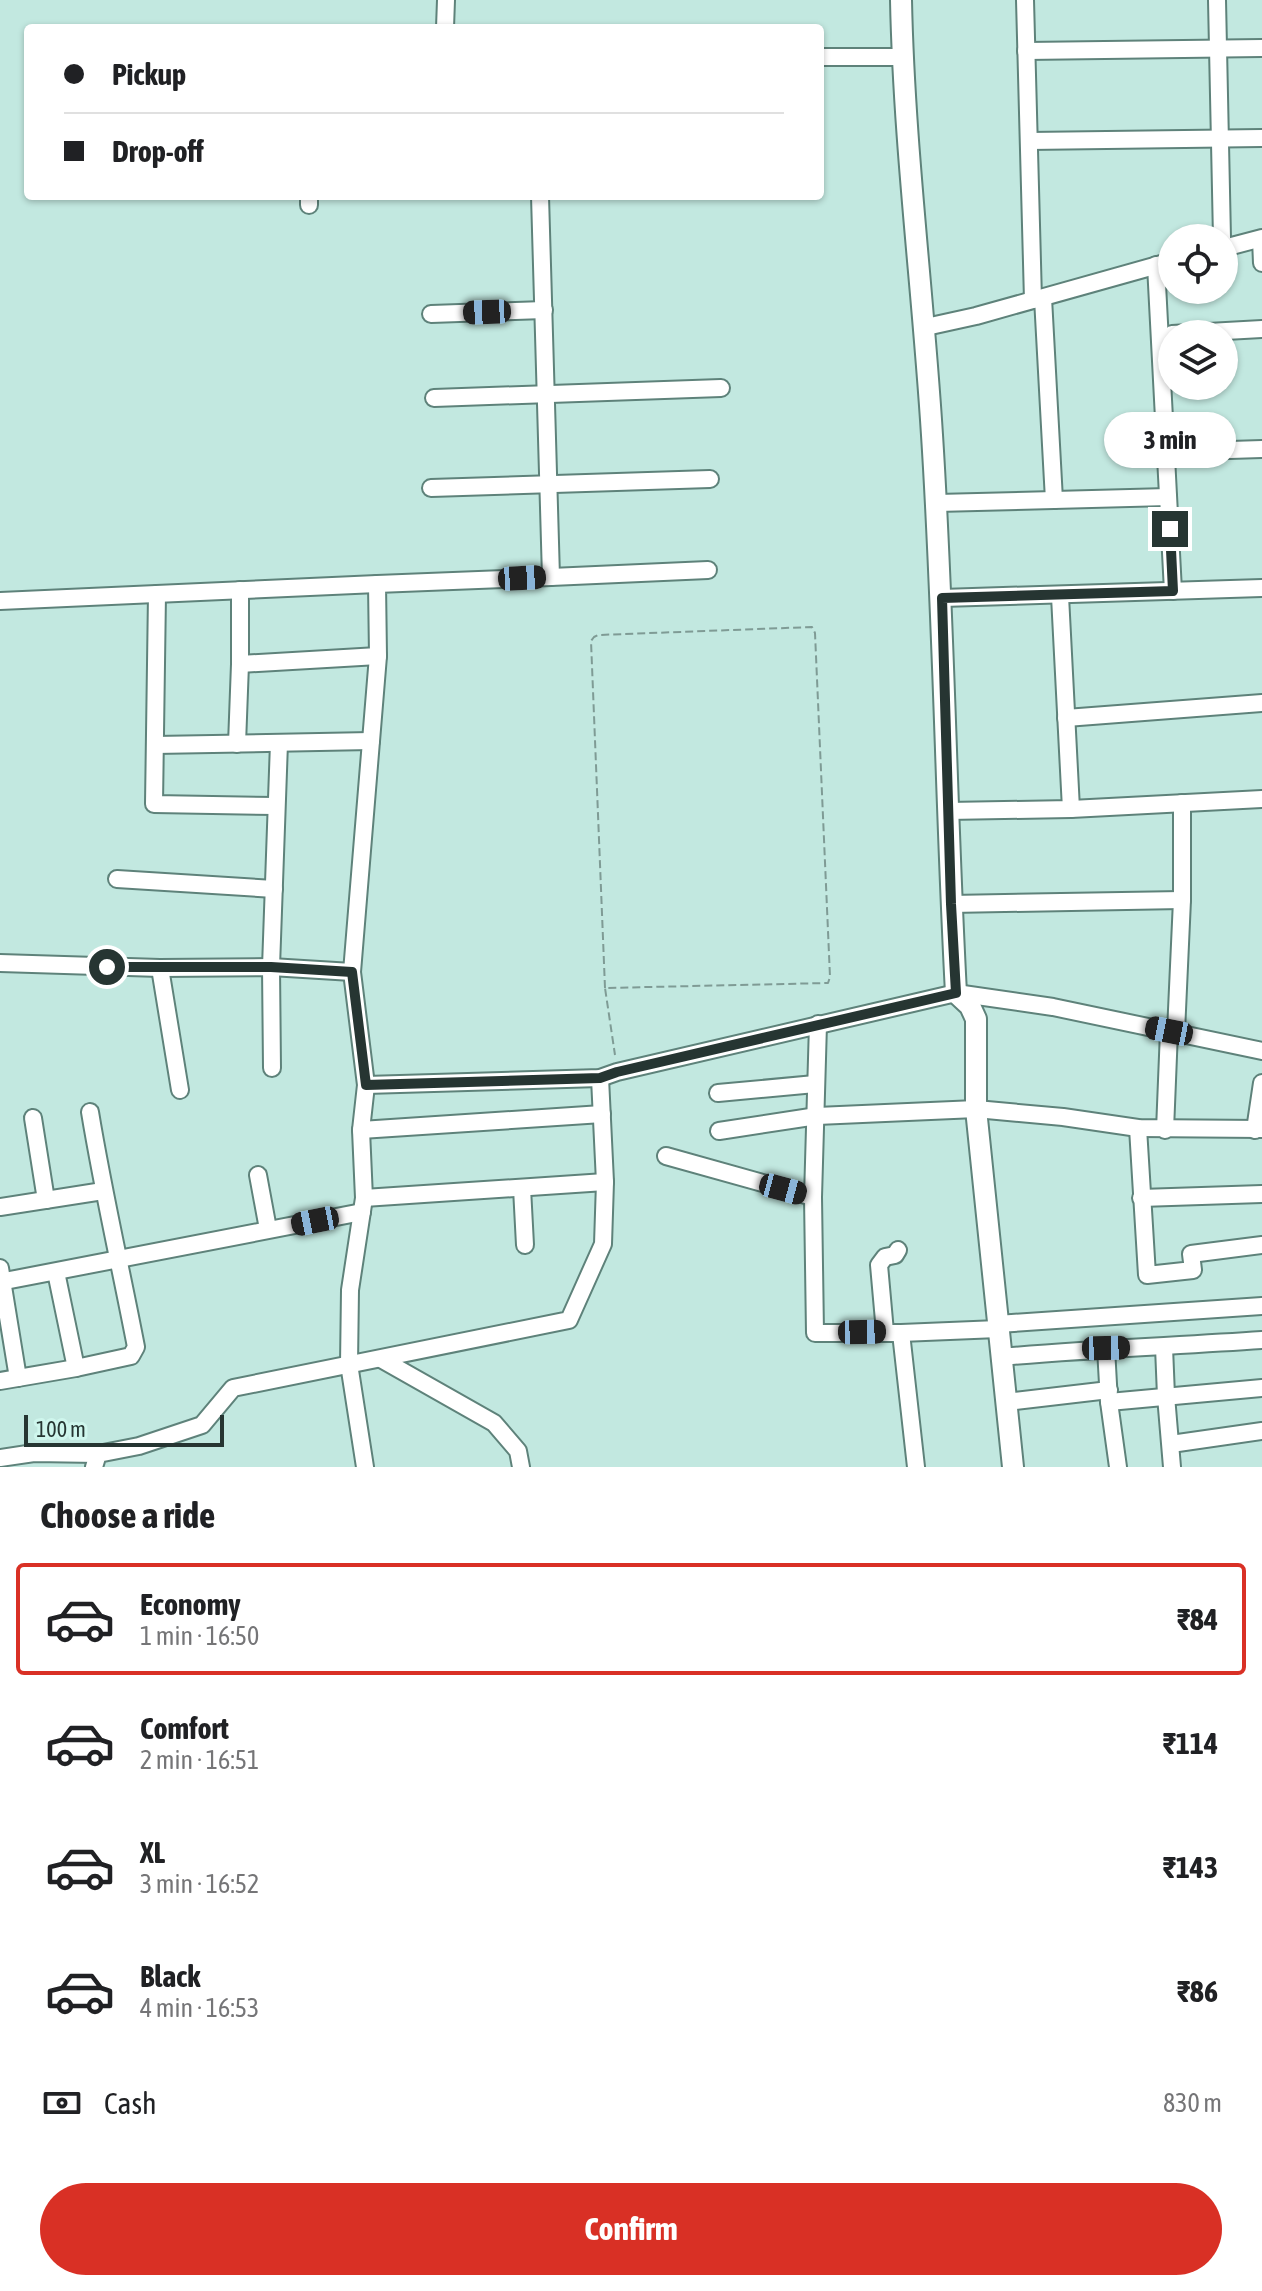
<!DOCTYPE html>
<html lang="en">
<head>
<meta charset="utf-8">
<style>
  :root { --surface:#fff; --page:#f2f2f2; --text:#202124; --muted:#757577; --line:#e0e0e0; --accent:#d93025 }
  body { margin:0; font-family:"Asap Condensed",sans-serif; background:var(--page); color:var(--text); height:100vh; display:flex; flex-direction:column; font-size:30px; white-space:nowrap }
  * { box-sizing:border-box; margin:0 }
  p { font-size:26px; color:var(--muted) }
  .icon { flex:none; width:44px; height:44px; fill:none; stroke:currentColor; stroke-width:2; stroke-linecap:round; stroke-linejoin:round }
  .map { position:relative; height:1467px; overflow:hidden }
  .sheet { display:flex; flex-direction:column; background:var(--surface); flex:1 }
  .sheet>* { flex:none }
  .guide { position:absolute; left:24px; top:24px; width:800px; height:176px; border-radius:8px; box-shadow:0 2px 6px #0004; display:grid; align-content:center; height:176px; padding:0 40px; background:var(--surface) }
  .tools { position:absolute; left:1158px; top:224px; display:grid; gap:16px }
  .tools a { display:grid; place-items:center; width:80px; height:80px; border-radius:50%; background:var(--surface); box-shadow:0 2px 6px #0004; font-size:40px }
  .scale { position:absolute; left:24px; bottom:20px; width:200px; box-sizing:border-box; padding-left:8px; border:4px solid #263532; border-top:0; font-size:22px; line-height:28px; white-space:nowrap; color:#263532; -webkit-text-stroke:6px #cff6ed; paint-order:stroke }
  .end { position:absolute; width:36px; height:36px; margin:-18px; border:10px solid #263532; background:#fff; box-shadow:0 0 0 4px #fff }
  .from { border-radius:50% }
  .bubble { position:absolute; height:56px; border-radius:28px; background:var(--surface); box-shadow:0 2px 6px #0004; font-size:26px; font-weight:700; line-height:56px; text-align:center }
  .car { position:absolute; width:24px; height:48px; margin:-24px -12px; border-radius:10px; box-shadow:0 0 6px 2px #0007; background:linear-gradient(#222 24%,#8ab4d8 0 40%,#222 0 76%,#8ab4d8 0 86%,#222 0) }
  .guide b { display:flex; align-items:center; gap:28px; height:76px; font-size:30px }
  .guide b+b { border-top:2px solid var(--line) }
  .guide i { width:20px; height:20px; background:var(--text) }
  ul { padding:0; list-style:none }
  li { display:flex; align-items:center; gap:24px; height:112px; margin:0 16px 12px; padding:0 24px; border:4px solid transparent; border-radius:8px }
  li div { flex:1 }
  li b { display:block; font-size:30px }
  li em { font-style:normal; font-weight:700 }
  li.selected { border-color:var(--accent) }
  li>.icon { width:72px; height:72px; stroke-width:1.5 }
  h2 { padding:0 40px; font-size:36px; line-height:96px }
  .pay { display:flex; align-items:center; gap:20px; height:88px; padding:0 40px; font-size:30px }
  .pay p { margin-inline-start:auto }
  .cta { display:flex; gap:16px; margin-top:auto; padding:16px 40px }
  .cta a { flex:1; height:92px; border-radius:48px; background:var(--accent); color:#fff; font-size:32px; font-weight:700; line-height:92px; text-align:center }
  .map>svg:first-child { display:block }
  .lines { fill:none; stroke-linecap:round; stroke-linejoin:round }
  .minor-casing { stroke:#5e827a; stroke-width:20 }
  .major-casing { stroke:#5e827a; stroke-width:24 }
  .path { stroke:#7f9b95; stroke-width:2; stroke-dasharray:8 4; stroke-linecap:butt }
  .minor { stroke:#fff; stroke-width:16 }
  .major { stroke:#fff; stroke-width:20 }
  .route { stroke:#263532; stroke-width:10 }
</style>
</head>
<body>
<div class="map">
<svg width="1262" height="1467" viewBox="0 0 1262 1467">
  <rect width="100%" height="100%" fill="#c2e8e0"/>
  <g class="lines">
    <g class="minor-casing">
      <g id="minor">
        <path d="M1025 0 1033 300"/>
        <path d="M1217 0 1222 238"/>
        <path d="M445 28 446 0"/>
        <path d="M1026 51 1262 48"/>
        <path d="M820 57H902"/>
        <path d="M1029 141 1262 138"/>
        <path d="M309 205V196"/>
        <path d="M1261 239 1262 263"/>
        <path d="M1224 248 1262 238"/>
        <path d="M1156 265 1173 591"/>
        <path d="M1043 298 1054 500"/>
        <path d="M431 314 544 310"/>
        <path d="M926 327 976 316 1172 261"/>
        <path d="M1172 334 1262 329"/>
        <path d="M434 398 721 388"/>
        <path d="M1166 452 1262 449"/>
        <path d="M431 488 710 479"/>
        <path d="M937 503 1168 497"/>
        <path d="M551 577 708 570"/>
        <path d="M157 594 154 804 276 806"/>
        <path d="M1060 596 1071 809"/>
        <path d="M942 598 1262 588"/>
        <path d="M0 601 377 584"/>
        <path d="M240 664 378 656"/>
        <path d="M1066 718 1262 703"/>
        <path d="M237 744 240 664V590"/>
        <path d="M155 745 371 741"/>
        <path d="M948 811 1071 809 1262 799"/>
        <path d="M117 879 274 889"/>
        <path d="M951 904 1182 900"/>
        <path d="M0 963 160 968 271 967 352 972"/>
        <path d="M160 968 180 1090"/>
        <path d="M818 1024 813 1197 815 1333H901L998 1329"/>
        <path d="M1176 1032 1182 900V803"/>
        <path d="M272 1068 271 967 279 743"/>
        <path d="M366 1085 600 1078 617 1072 956 993 1053 1007 1262 1051"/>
        <path d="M718 1093 815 1084"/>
        <path d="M33 1118 46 1200"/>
        <path d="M1138 1128 1147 1275 1193 1270 1191 1254 1262 1245"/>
        <path d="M361 1130 602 1114"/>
        <path d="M1165 1130 1169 1031"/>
        <path d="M1255 1130 1262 1083"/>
        <path d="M719 1131 817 1116 976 1109 1063 1117 1138 1128 1262 1129"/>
        <path d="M666 1156 813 1197"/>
        <path d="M258 1175 268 1229"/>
        <path d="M522 1188 525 1245"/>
        <path d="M364 1198 605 1182"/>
        <path d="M1141 1198 1262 1194"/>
        <path d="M0 1207 103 1191"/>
        <path d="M0 1268 18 1378"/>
        <path d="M56 1272 76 1368"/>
        <path d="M0 1282 362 1212"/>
        <path d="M998 1324 1262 1306"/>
        <path d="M885 1332 879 1265 885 1257 895 1255 898 1250"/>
        <path d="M901 1333 916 1467"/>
        <path d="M1164 1347 1166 1396 1172 1467"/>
        <path d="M1106 1348 1109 1402 1118 1467"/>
        <path d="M1001 1357C1088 1349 1175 1346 1262 1340"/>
        <path d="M381 1359 494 1423 518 1451 521 1467"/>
        <path d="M0 1381 76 1368 131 1356 136 1347C121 1269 103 1191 90 1112"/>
        <path d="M1006 1402 1109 1390"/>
        <path d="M1109 1402 1262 1388"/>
        <path d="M1171 1444 1262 1431"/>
        <path d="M0 1458 34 1453 98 1454"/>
        <path d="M94 1467 98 1454 139 1446 202 1425 233 1388 569 1320 603 1244 605 1182 600 1078"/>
        <path d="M365 1467 349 1364 350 1290 364 1198 361 1130 366 1085 352 972 378 656 377 584 551 577 540 196"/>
      </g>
    </g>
    <g class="major-casing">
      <path id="major" d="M901 0C904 146 923 290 932 435 944 621 946 807 956 993L970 1006 976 1019V1109L1013 1467"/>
    </g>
    <path class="path" d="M605 988 591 641 594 637 598 635 812 627 815 633 830 977 828 983 605 988 615 1055"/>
    <use href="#minor" class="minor"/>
    <use href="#major" class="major"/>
  </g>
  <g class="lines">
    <path class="route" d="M107 967H271L352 972 366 1085 600 1078 617 1072 956 993 951 904 942 598 1173 591 1170 529"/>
  </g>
</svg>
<div class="tools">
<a><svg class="icon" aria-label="locate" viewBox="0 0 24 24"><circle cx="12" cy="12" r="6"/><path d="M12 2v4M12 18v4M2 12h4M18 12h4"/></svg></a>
<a><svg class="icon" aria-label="layers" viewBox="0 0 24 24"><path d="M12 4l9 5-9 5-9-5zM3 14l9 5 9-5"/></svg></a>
</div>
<div class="scale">100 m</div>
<i class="end from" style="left:107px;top:967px"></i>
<i class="end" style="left:1170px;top:529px"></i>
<div class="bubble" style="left:1104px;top:412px;width:132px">3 min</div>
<i class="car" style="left:487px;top:312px;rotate:268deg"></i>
<i class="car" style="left:522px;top:578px;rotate:87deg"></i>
<i class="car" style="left:1169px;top:1031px;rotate:281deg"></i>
<i class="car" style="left:783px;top:1189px;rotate:105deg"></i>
<i class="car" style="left:315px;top:1221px;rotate:259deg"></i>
<i class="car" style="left:862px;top:1332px;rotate:89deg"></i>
<i class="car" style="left:1106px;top:1348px;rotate:89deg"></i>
<div class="guide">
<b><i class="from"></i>Pickup</b>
<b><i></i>Drop-off</b>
</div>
</div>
<section class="sheet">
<h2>Choose a ride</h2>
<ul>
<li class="selected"><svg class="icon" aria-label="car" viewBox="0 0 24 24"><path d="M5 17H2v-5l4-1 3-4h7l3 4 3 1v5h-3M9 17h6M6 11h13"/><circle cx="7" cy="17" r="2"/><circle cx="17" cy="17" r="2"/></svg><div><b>Economy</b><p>1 min · 16:50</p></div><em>₹84</em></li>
<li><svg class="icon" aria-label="car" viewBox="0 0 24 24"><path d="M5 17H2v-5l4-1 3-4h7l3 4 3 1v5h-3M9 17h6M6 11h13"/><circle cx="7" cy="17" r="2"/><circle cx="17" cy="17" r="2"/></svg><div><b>Comfort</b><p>2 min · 16:51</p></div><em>₹114</em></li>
<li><svg class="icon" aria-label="car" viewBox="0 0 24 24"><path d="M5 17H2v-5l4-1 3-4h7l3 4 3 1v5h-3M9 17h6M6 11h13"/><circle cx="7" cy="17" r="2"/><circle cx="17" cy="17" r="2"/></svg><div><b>XL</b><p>3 min · 16:52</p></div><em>₹143</em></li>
<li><svg class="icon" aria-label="car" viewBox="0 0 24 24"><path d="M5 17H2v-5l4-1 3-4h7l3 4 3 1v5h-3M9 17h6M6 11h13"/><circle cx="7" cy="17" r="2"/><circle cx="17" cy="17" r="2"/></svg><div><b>Black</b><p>4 min · 16:53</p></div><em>₹86</em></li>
</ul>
<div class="pay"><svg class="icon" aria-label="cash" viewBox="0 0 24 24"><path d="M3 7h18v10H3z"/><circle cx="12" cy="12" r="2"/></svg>Cash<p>830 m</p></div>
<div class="cta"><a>Confirm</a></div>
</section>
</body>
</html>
